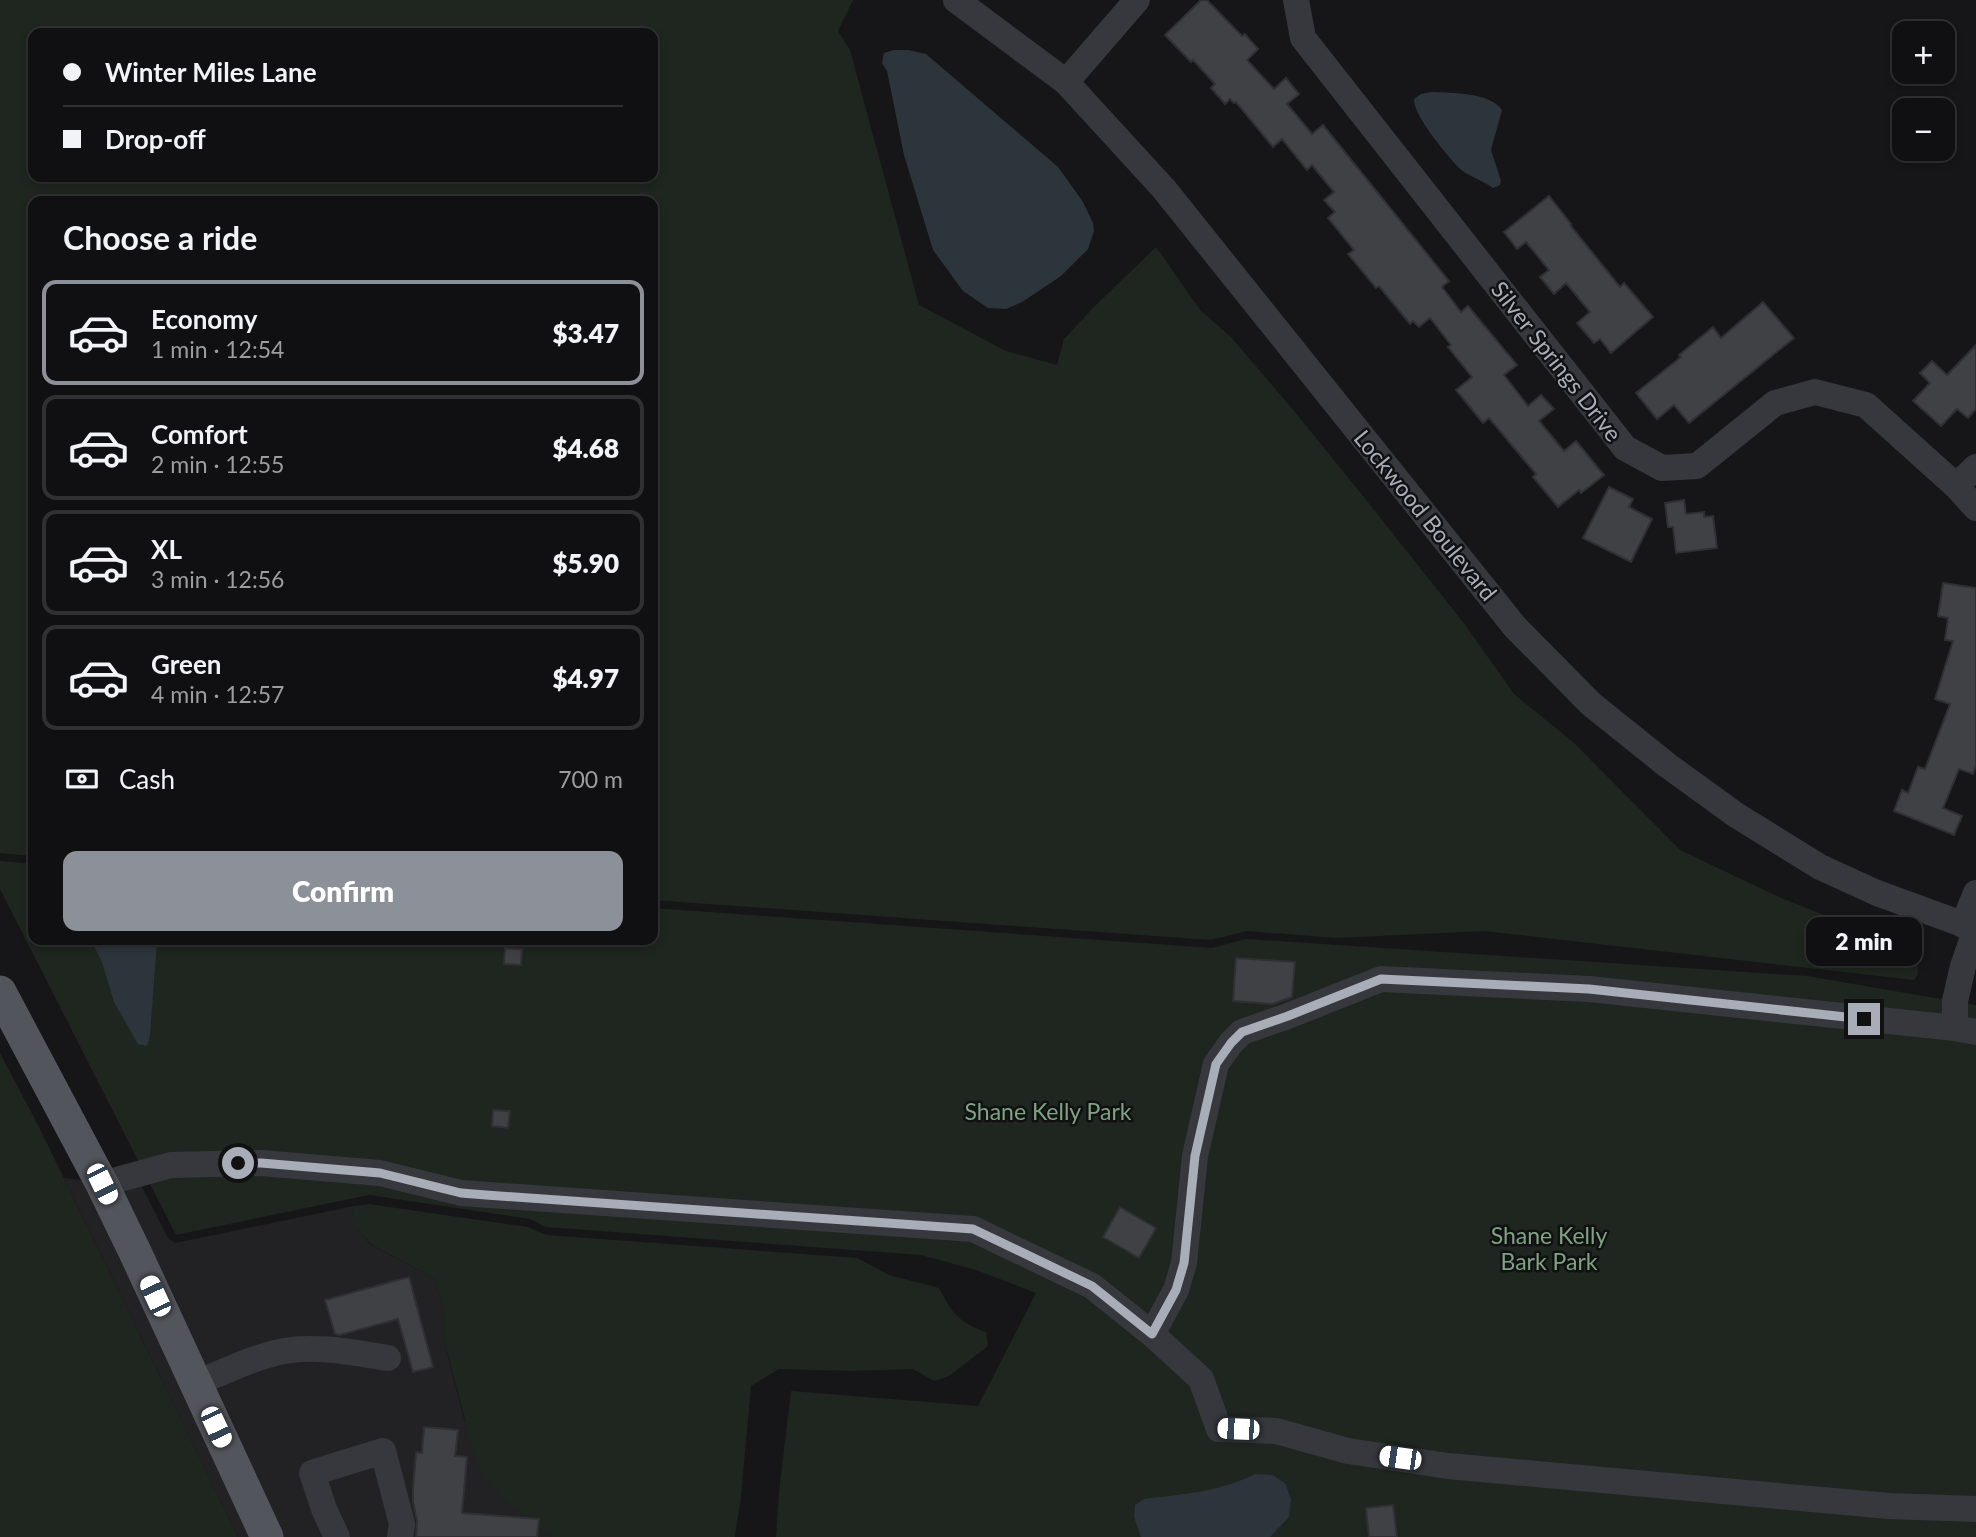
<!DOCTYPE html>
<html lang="en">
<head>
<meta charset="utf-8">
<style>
  :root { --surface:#101012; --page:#1e1e20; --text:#f1f3f6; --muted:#9c9d9f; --line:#303032; --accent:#8c9099 }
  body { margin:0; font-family:Lato,sans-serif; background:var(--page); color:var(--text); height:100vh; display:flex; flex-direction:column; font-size:26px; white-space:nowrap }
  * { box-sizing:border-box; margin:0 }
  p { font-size:23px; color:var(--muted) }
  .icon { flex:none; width:38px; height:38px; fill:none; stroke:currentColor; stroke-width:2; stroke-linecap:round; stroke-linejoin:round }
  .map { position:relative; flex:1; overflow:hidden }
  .panel { position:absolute; left:28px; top:196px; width:630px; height:749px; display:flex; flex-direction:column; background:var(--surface); border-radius:14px; box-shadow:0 4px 10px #0003,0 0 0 2px var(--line) }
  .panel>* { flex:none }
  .top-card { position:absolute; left:28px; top:28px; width:630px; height:154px; border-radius:14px; box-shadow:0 4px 10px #0003,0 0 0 2px var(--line); display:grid; align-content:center; height:154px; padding:0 35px; background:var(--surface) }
  .tools { position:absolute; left:1892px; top:21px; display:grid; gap:14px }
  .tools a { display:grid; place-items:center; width:63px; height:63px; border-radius:14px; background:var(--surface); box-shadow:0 4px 10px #0003,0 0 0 2px var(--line); font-size:35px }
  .end { position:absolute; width:32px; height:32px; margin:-16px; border:9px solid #a8adb8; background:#111; box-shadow:0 0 0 4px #111 }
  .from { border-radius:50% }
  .bubble { position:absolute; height:49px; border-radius:14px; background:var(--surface); box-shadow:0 4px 10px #0003,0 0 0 2px var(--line); font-size:23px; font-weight:800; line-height:49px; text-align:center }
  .car { position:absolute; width:21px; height:42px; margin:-21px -10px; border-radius:9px; box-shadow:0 0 5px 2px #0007; background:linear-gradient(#fff 24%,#345 0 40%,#fff 0 76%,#345 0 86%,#fff 0) }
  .top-card b { display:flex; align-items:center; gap:24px; height:66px; font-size:26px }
  .top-card b+b { border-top:2px solid var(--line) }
  .top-card i { width:18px; height:18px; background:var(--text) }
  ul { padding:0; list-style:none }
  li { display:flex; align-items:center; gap:21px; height:105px; margin:0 14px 10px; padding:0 21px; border:4px solid var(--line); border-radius:14px }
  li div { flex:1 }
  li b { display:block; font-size:26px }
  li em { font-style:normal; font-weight:800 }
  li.active { border-color:var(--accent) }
  li>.icon { width:63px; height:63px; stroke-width:1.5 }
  h2 { padding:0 35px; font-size:32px; line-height:84px }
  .pay { display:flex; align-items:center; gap:18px; height:77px; padding:0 35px; font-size:26px }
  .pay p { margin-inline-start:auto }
  .button { display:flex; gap:14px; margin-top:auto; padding:14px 35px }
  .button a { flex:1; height:80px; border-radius:14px; background:var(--accent); color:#fff; font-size:28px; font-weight:800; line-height:80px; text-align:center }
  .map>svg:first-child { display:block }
  .built { fill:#222225 }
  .green { fill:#1e261f; fill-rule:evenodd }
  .water { fill:#2c353c }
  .building { fill:#404145; stroke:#303034; stroke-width:2 }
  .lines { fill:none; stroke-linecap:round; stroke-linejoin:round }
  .minor { stroke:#37383d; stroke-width:26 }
  .major { stroke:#53555c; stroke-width:33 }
  .route { stroke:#a8adb8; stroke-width:9 }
  .labels { text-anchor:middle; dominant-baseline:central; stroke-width:5; stroke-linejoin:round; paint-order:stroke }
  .street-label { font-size:23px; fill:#a8adb8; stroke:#111113 }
  .park-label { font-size:23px; fill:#7fa381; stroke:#111113 }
</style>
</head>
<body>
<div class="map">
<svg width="1976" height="1537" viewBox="0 0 1976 1537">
  <rect width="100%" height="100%" fill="#161618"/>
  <g class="built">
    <path d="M64 1178 88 1181 256 1537H238Z"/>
    <path d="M141 1185 168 1238 175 1243 354 1206 351 1221 371 1245 434 1278 443 1305 444 1340 464 1419 532 1520 551 1537H278L116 1190Z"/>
  </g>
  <g class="green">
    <path d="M0 0H853L838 31 850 50 919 305 1006 351 1057 365 1064 339 1094 307 1156 247 1201 311 1231 337 1295 412 1367 501 1463 622 1514 694 1573 742 1680 850 1779 897 1916 952 1918 974 1914 980 1484 931 1337 938 1247 931 1211 940 653 900V201H33V856L0 853ZM33 33H653V177H33Z"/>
    <path d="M0 861 33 864V940H653V908L1212 948 1246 939 1807 976 1976 1005V1537H776L779 1492 791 1391 978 1406 1036 1293 976 1270 921 1255 546 1227 530 1219 369 1195 176 1235 0 889Z"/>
    <path d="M0 1053 40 1129 238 1537H0Z"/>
    <path d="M369 1204 528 1227 546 1235 857 1258 889 1275 939 1288C953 1314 958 1322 986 1332L988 1346 949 1376 934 1381 913 1369 852 1371 779 1369 751 1386 741 1496 735 1537H551L503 1499 482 1474 473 1450 444 1340 443 1305 434 1278 372 1245 350 1221 354 1206Z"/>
  </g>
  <g class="water">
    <path d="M894 50H908L926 54 1058 167 1083 202 1093 223 1094 231 1088 249 1061 276 1022 302 1006 309 988 308 963 291 933 250 904 155 887 71 882 63 884 53Z"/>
    <path d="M1432 92C1453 93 1489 92 1502 110L1491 150 1501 181 1500 185 1493 188C1482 180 1468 176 1459 168 1447 155 1413 115 1414 99L1421 94Z"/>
    <path d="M91 940H157L150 1036 147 1046 138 1044 114 1002 102 962Z"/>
    <path d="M1255 1474 1272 1475 1285 1483 1291 1499 1289 1517 1270 1537H1141L1134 1517 1135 1505 1144 1499C1183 1494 1220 1492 1255 1474Z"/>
  </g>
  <g class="building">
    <path d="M1201 0H1207L1242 36 1245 34 1258 49 1247 60 1274 89 1286 78 1299 94 1287 104 1312 134 1323 125 1449 281 1442 287 1461 312 1468 306 1517 365 1504 375 1528 406 1541 395 1554 409 1539 421 1564 451 1576 441 1604 475 1581 493 1579 490 1558 507 1533 477 1536 474 1489 418 1483 423 1456 390 1472 377 1448 347 1451 345 1430 318 1419 327 1413 321 1410 324 1379 286 1376 288 1348 254 1354 250 1328 218 1335 212 1324 200 1334 192 1312 165 1307 170 1282 139 1273 147 1236 102 1234 103 1230 99 1225 104 1211 88 1215 84 1193 60 1191 62 1165 35Z"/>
    <path d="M1549 196 1571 224 1570 225 1620 287 1624 283 1653 317 1611 353 1600 339 1594 343 1577 323 1590 312 1566 283 1554 294 1540 277 1549 270 1526 242 1517 249 1504 232Z"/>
    <path d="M1763 302 1794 338 1689 423 1674 405 1657 419 1636 393 1681 357 1679 355 1713 327 1721 338Z"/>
    <path d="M1976 345V409L1968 418 1957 409 1941 426 1913 401 1930 383 1920 373 1932 361 1947 375Z"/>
    <path d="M1609 487 1633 499 1629 507 1652 519 1631 562 1583 538Z"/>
    <path d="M1684 500 1686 514 1704 512V517L1713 516 1717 548 1676 553 1673 527H1668L1665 503Z"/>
    <path d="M1943 583 1976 588V765L1973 774 1959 769 1943 808 1962 816 1954 835 1894 811 1902 790 1908 793 1918 767 1925 769 1950 704 1935 699 1953 641 1945 640 1948 618 1938 616Z"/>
    <path d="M505 948 522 949 521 965 504 964Z"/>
    <path d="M1236 958 1295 962 1292 997 1273 1004 1233 1001Z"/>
    <path d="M493 1110 510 1111 508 1128 492 1126Z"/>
    <path d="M1120 1207 1156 1228 1139 1258 1103 1237Z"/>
    <path d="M409 1277 433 1367 413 1372 398 1319 340 1335 335 1334 325 1300Z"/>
    <path d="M424 1427 458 1430 455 1456 467 1457 462 1513 539 1519 537 1537H416L417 1521 413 1502V1489L416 1452 422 1453Z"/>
    <path d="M1393 1505 1397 1537H1369L1366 1508Z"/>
  </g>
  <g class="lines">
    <g class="minor">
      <path d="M956 0 1066 82 1164 189 1515 627 1591 704 1667 765 1736 815 1820 867 1877 893 1976 929"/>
      <path d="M1296 0 1303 38 1625 448 1662 468 1697 466 1775 403 1815 392 1866 405 1956 486 1976 508"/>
      <path d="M1066 82 1137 0"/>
      <path d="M1956 486 1976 467"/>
      <path d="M1963 925 1976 893"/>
      <path d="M1976 929 1963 966 1955 1001V1028L1976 1032"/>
      <path d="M102 1184 171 1165 261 1163 380 1173 461 1193 973 1229 1092 1286 1152 1334 1201 1379 1219 1429 1276 1431 1348 1451 1448 1466 1889 1506 1976 1509"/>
      <path d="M1152 1334 1176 1290 1184 1263 1195 1156 1216 1064 1231 1043 1242 1032 1288 1016 1381 979 1589 989 1955 1028"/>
      <path d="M196 1383C225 1372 253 1357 284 1351 318 1345 354 1353 388 1358"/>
      <path d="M337 1537 324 1509 312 1473 383 1451 402 1524 400 1537"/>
    </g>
    <path class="major" d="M0 992 102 1184 135 1252 267 1537"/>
  </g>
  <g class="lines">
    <path class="route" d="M238 1163H261L380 1173 461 1193 486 1195 973 1229 1092 1286 1152 1334 1176 1290 1184 1263 1195 1156 1216 1064 1231 1043 1242 1032 1288 1016 1381 979 1589 989 1864 1019"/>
  </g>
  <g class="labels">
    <g class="street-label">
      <text transform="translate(1557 361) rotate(52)">Silver Springs Drive</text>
      <text transform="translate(1426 515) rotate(51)">Lockwood Boulevard</text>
    </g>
    <g class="park-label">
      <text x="1048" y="1111">Shane Kelly Park</text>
      <text x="1549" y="1235">Shane Kelly<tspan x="1549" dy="26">Bark Park</tspan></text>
    </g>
  </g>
</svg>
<div class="tools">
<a>+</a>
<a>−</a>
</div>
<i class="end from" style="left:238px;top:1163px"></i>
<i class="end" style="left:1864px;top:1019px"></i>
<div class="bubble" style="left:1806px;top:917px;width:116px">2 min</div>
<i class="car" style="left:102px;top:1184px;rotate:154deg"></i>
<i class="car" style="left:155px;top:1296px;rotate:335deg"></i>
<i class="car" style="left:216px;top:1427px;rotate:155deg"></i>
<i class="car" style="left:1238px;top:1429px;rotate:272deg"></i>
<i class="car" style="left:1400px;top:1458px;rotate:278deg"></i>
<div class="top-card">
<b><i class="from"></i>Winter Miles Lane</b>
<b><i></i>Drop-off</b>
</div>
<section class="panel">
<h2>Choose a ride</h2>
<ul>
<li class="active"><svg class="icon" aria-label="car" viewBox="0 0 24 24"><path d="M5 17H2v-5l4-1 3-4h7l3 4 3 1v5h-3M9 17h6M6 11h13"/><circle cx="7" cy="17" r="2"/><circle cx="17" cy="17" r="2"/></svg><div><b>Economy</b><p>1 min · 12:54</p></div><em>$3.47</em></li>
<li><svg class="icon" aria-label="car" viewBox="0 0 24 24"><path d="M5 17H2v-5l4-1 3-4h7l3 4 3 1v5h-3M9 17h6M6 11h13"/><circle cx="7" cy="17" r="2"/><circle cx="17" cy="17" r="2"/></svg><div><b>Comfort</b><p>2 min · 12:55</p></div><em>$4.68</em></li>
<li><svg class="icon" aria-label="car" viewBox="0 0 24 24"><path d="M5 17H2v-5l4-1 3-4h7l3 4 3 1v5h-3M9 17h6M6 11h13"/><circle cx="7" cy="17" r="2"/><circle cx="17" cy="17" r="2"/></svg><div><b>XL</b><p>3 min · 12:56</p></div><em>$5.90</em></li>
<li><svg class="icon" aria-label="car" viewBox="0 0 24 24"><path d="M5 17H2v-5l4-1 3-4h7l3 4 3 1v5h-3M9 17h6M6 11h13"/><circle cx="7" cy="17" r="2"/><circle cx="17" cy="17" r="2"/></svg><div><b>Green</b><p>4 min · 12:57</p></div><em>$4.97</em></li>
</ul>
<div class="pay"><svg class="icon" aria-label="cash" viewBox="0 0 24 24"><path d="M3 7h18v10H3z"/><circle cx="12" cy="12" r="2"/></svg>Cash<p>700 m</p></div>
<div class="button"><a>Confirm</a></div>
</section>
</div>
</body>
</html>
